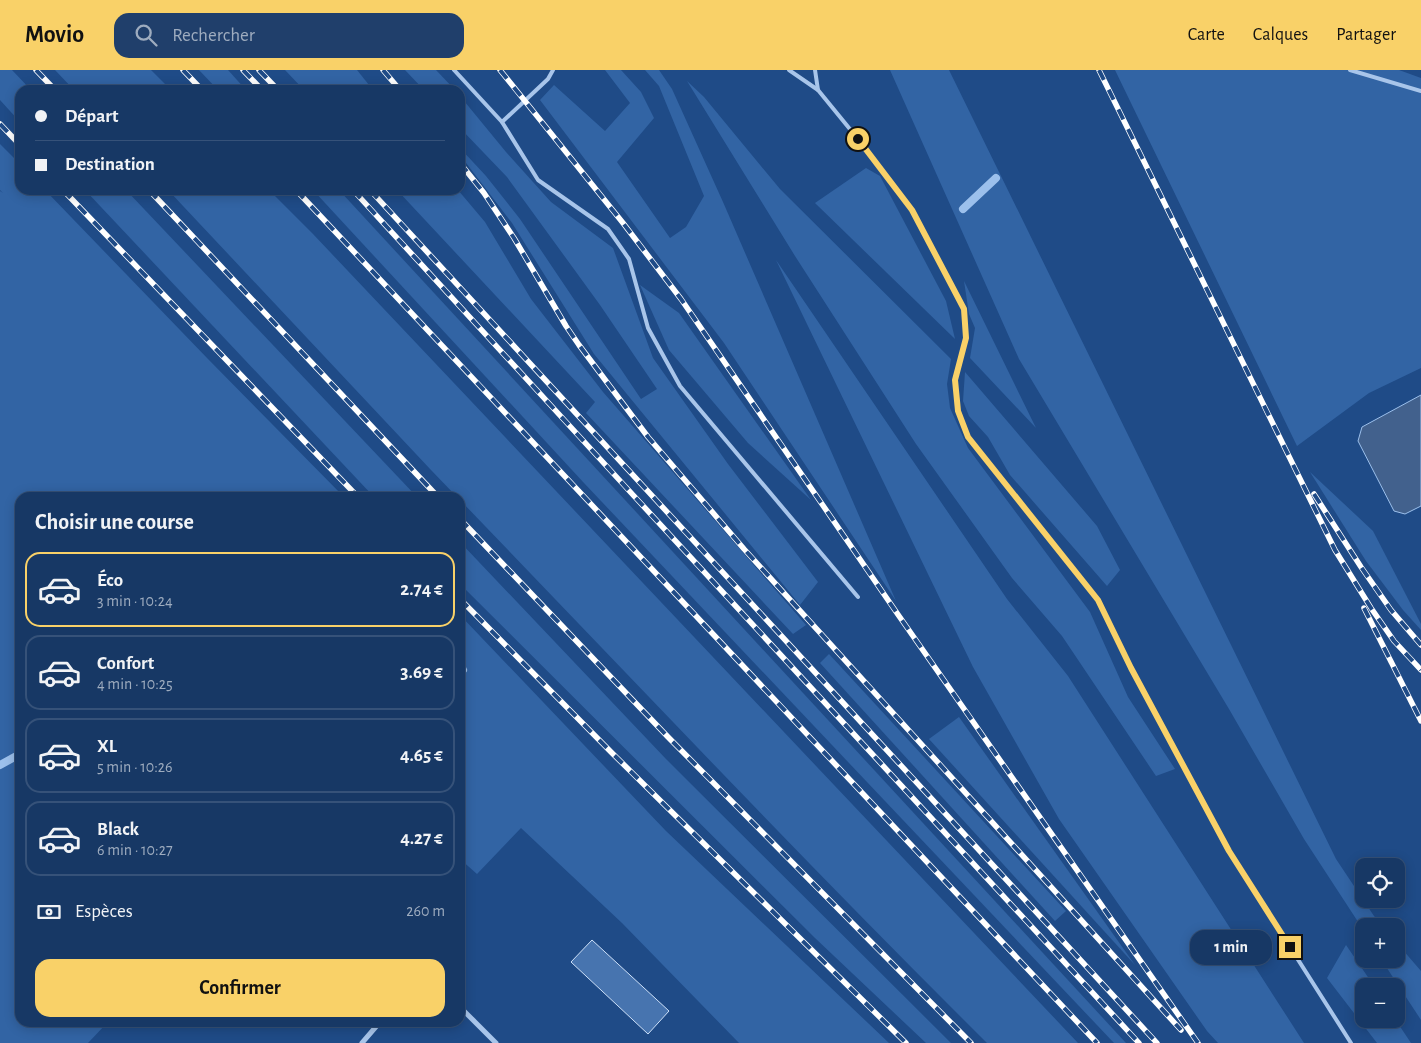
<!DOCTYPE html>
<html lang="fr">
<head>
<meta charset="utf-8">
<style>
  :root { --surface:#173865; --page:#203f6b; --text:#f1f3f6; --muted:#9eacbf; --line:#365279; --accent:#f9d168 }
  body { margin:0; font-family:"Alegreya Sans",sans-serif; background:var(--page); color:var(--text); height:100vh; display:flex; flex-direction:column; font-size:19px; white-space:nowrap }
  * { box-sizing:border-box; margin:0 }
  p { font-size:16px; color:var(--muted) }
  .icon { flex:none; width:28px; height:28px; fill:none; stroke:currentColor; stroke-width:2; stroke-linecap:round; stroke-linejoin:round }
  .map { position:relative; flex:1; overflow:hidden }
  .sheet { position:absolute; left:15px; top:422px; width:450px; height:535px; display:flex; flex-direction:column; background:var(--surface); border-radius:15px; box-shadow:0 2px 12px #0003,0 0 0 1px var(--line) }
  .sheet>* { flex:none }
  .hud { position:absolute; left:15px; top:15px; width:450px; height:110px; border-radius:15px; box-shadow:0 2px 12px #0003,0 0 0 1px var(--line); display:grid; align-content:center; height:110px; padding:0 20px; background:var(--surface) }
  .fabs { position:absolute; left:1355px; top:788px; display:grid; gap:10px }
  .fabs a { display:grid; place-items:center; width:50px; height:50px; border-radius:10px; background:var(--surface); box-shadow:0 2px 12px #0003,0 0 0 1px var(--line); font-size:25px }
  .end { position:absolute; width:22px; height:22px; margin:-11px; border:6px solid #f9d168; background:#111; box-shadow:0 0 0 2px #111 }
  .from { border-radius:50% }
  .bubble { position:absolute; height:35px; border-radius:15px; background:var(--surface); box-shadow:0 2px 12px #0003,0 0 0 1px var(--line); font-size:16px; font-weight:700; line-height:35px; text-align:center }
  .hud b { display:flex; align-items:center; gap:18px; height:48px; font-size:19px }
  .hud b+b { border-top:1px solid var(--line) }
  .hud i { width:12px; height:12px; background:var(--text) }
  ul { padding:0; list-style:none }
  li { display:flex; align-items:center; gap:15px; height:75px; margin:0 10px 8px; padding:0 10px; border:2px solid var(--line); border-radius:15px }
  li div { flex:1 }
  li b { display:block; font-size:19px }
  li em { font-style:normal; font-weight:700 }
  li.selected { border-color:var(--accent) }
  li>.icon { width:45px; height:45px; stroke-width:1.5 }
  h2 { padding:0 20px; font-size:22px; line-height:60px }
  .pay { display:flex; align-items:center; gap:12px; height:55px; padding:0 20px; font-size:19px }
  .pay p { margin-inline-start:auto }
  .cta { display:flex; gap:10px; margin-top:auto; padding:10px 20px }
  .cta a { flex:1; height:58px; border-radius:15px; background:var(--accent); color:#111; font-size:20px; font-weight:700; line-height:58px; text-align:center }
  header { display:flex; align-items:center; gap:30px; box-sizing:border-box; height:70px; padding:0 25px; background:var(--accent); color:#111 }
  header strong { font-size:24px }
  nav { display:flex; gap:28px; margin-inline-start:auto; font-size:18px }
  .search { width:350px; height:45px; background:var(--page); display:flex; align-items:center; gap:12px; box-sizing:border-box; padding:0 18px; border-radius:15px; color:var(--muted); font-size:19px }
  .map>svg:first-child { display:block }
  .green { fill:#3264a4 }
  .water { fill:#42618d; stroke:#9cc0ec }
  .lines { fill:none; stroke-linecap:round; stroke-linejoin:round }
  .stream { stroke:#9cc0ec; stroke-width:8 }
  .building { fill:#4774af; stroke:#cde0f8 }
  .service { stroke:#a8c5ea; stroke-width:4 }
  .minor { stroke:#a8c5ea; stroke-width:5 }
  .rail-casing { stroke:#fff; stroke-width:5.5 }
  .rail { stroke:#1f4b87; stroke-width:4; stroke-dasharray:11; stroke-linecap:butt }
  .route { stroke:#f9d168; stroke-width:6 }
</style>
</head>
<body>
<header>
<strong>Movio</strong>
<div class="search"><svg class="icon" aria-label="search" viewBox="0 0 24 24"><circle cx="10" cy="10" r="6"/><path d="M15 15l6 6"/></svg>Rechercher</div>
<nav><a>Carte</a><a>Calques</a><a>Partager</a></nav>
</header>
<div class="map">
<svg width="1421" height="973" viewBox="0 0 1421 973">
  <rect width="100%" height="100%" fill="#1f4b87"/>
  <g class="green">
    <path d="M0 0H12L31 20H20V52L0 30Z"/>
    <path d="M55 0H151L171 20H74Z"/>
    <path d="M199 0H228L246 20H218Z"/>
    <path d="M285 0H357L373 20H304Z"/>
    <path d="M405 0H436L455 20H424Z"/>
    <path d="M605 0H621L641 22 654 48 617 92 670 168 686 157 704 126 659 16 645 0H659L672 19 723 132 896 531 724 273 540 30 554 15 605 61 630 33Z"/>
    <path d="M890 0H949L1336 789 1374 846 1383 856H1364V861L1304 769 1229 639 1019 289Z"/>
    <path d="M1115 0H1399L1421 8V298L1369 323 1297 376Z"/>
    <path d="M687 11 704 27 780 119 951 289 947 314 950 338 968 378 1090 542 1128 627 1175 699 1156 706 1062 566 1012 508 916 374 795 186Z"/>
    <path d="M460 26 506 82 551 132 613 178 653 288 728 394 818 512 800 535 594 284 512 153 460 85V78L486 106 520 149 641 329 657 319 600 235 507 107 460 58Z"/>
    <path d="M0 74 20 94V120H45L208 289 344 427 20 428V952L107 953 88 973H0V121L3 123 0 120Z"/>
    <path d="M866 98 880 106 946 231 955 269 815 133Z"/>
    <path d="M85 120H126L417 427H374Z"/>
    <path d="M168 120H269L313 164 1078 973H987C808 795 635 612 460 430V428L457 427 431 400Z"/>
    <path d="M313 120H339L1126 973H1114L584 413Z"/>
    <path d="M397 120H458L485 152 531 229 603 322 806 555 793 564 586 343 595 332Z"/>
    <path d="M776 190 1007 529 1068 606 1304 973H1218L1207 961 1059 749 973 597Z"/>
    <path d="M964 211 1036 358 970 288 975 258 969 244Z"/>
    <path d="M640 215 679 243 811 430 748 373 669 280Z"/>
    <path d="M965 302 1097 456 1120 500 1107 516 1010 405 988 367 969 346 963 331Z"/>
    <path d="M1310 402 1373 461 1421 554V560L1403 540 1366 491Z"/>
    <path d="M460 472 666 689 951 973H926L815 868 460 514Z"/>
    <path d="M460 545 666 761 889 973H739L622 853 521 758 477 804 460 789Z"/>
    <path d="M829 584 1066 841 1055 851 820 593Z"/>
    <path d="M959 647 1135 895 929 669Z"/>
    <path d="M1396 872 1421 901V950L1381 889H1396Z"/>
    <path d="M1346 875 1374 916H1364V949H1395L1411 973H1377L1327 908Z"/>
  </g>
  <path class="water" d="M1421 325V436L1405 444 1394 441 1358 371 1362 357Z"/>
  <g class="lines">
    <g class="stream">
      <path d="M963 139 996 108"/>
      <path d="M460 603 463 600"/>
      <path d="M0 695 20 684"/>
    </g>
  </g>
  <path class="building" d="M592 870 669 941 648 964 571 892Z"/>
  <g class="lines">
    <g class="service">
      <path d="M454 0 502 52 548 9 553 0"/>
      <path d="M789 0 818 20"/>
      <path d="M815 0 818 20 858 69 912 140 964 239 966 267 955 310 958 341 968 367 1098 530 1131 598 1229 781 1351 973"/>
      <path d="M1350 0 1421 21"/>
      <path d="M502 52 538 110 608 159 629 189 648 258 680 316 858 527"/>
    </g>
    <g class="minor">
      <path d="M460 937 496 973"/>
      <path d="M362 973 380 952"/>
    </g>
    <g class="rail-casing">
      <g id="rail">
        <path d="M36 0 55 20"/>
        <path d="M183 0 202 20"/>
        <path d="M243 0 262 20"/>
        <path d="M259 0 278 20"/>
        <path d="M383 0 400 20"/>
        <path d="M500 0 623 153 681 229 899 546 1198 973"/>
        <path d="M1099 0 1335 480 1371 538 1394 571 1421 600"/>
        <path d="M0 54 20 75"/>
        <path d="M460 93 484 123 514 168 566 256 579 275 648 367 744 479 1181 960"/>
        <path d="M63 120 359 428"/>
        <path d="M149 120 439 428"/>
        <path d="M296 120 1097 973"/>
        <path d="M353 120 634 426 1139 973"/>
        <path d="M370 120 1157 973"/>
        <path d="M1314 424 1361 497 1391 540 1421 575"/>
        <path d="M460 449 668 667 971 973"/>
        <path d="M460 529 612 683 906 973"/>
        <path d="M1364 538 1421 651"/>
      </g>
    </g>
    <use href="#rail" class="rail"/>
  </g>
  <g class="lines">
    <path class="route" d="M858 69 912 140 964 239 966 268 955 310 958 341 968 367 1098 530 1131 598 1229 781 1290 877"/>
  </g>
</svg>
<div class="fabs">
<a><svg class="icon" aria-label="locate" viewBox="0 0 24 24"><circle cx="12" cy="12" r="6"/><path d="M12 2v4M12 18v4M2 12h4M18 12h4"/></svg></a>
<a>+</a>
<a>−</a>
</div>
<i class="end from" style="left:858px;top:69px"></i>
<i class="end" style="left:1290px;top:877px"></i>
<div class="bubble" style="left:1190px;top:860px;width:82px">1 min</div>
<div class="hud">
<b><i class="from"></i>Départ</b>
<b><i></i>Destination</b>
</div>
<section class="sheet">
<h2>Choisir une course</h2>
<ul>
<li class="selected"><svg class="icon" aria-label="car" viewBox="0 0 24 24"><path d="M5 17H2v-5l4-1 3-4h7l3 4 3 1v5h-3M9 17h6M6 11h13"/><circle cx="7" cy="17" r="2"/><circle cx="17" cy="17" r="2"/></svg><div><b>Éco</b><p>3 min · 10:24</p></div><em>2.74 €</em></li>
<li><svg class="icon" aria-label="car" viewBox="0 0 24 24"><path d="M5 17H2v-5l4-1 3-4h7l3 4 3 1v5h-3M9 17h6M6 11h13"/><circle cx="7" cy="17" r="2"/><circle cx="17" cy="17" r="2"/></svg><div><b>Confort</b><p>4 min · 10:25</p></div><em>3.69 €</em></li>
<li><svg class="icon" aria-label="car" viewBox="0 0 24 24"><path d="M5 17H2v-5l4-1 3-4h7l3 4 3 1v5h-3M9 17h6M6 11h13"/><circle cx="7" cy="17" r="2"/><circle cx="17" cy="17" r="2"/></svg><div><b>XL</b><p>5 min · 10:26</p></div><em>4.65 €</em></li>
<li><svg class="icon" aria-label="car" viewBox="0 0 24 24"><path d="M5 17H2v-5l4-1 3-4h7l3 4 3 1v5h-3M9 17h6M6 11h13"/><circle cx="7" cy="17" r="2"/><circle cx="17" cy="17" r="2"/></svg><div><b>Black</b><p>6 min · 10:27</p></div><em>4.27 €</em></li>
</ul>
<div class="pay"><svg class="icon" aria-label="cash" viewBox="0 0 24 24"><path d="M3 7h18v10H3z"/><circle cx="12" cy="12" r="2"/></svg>Espèces<p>260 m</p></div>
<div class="cta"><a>Confirmer</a></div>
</section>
</div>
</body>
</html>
